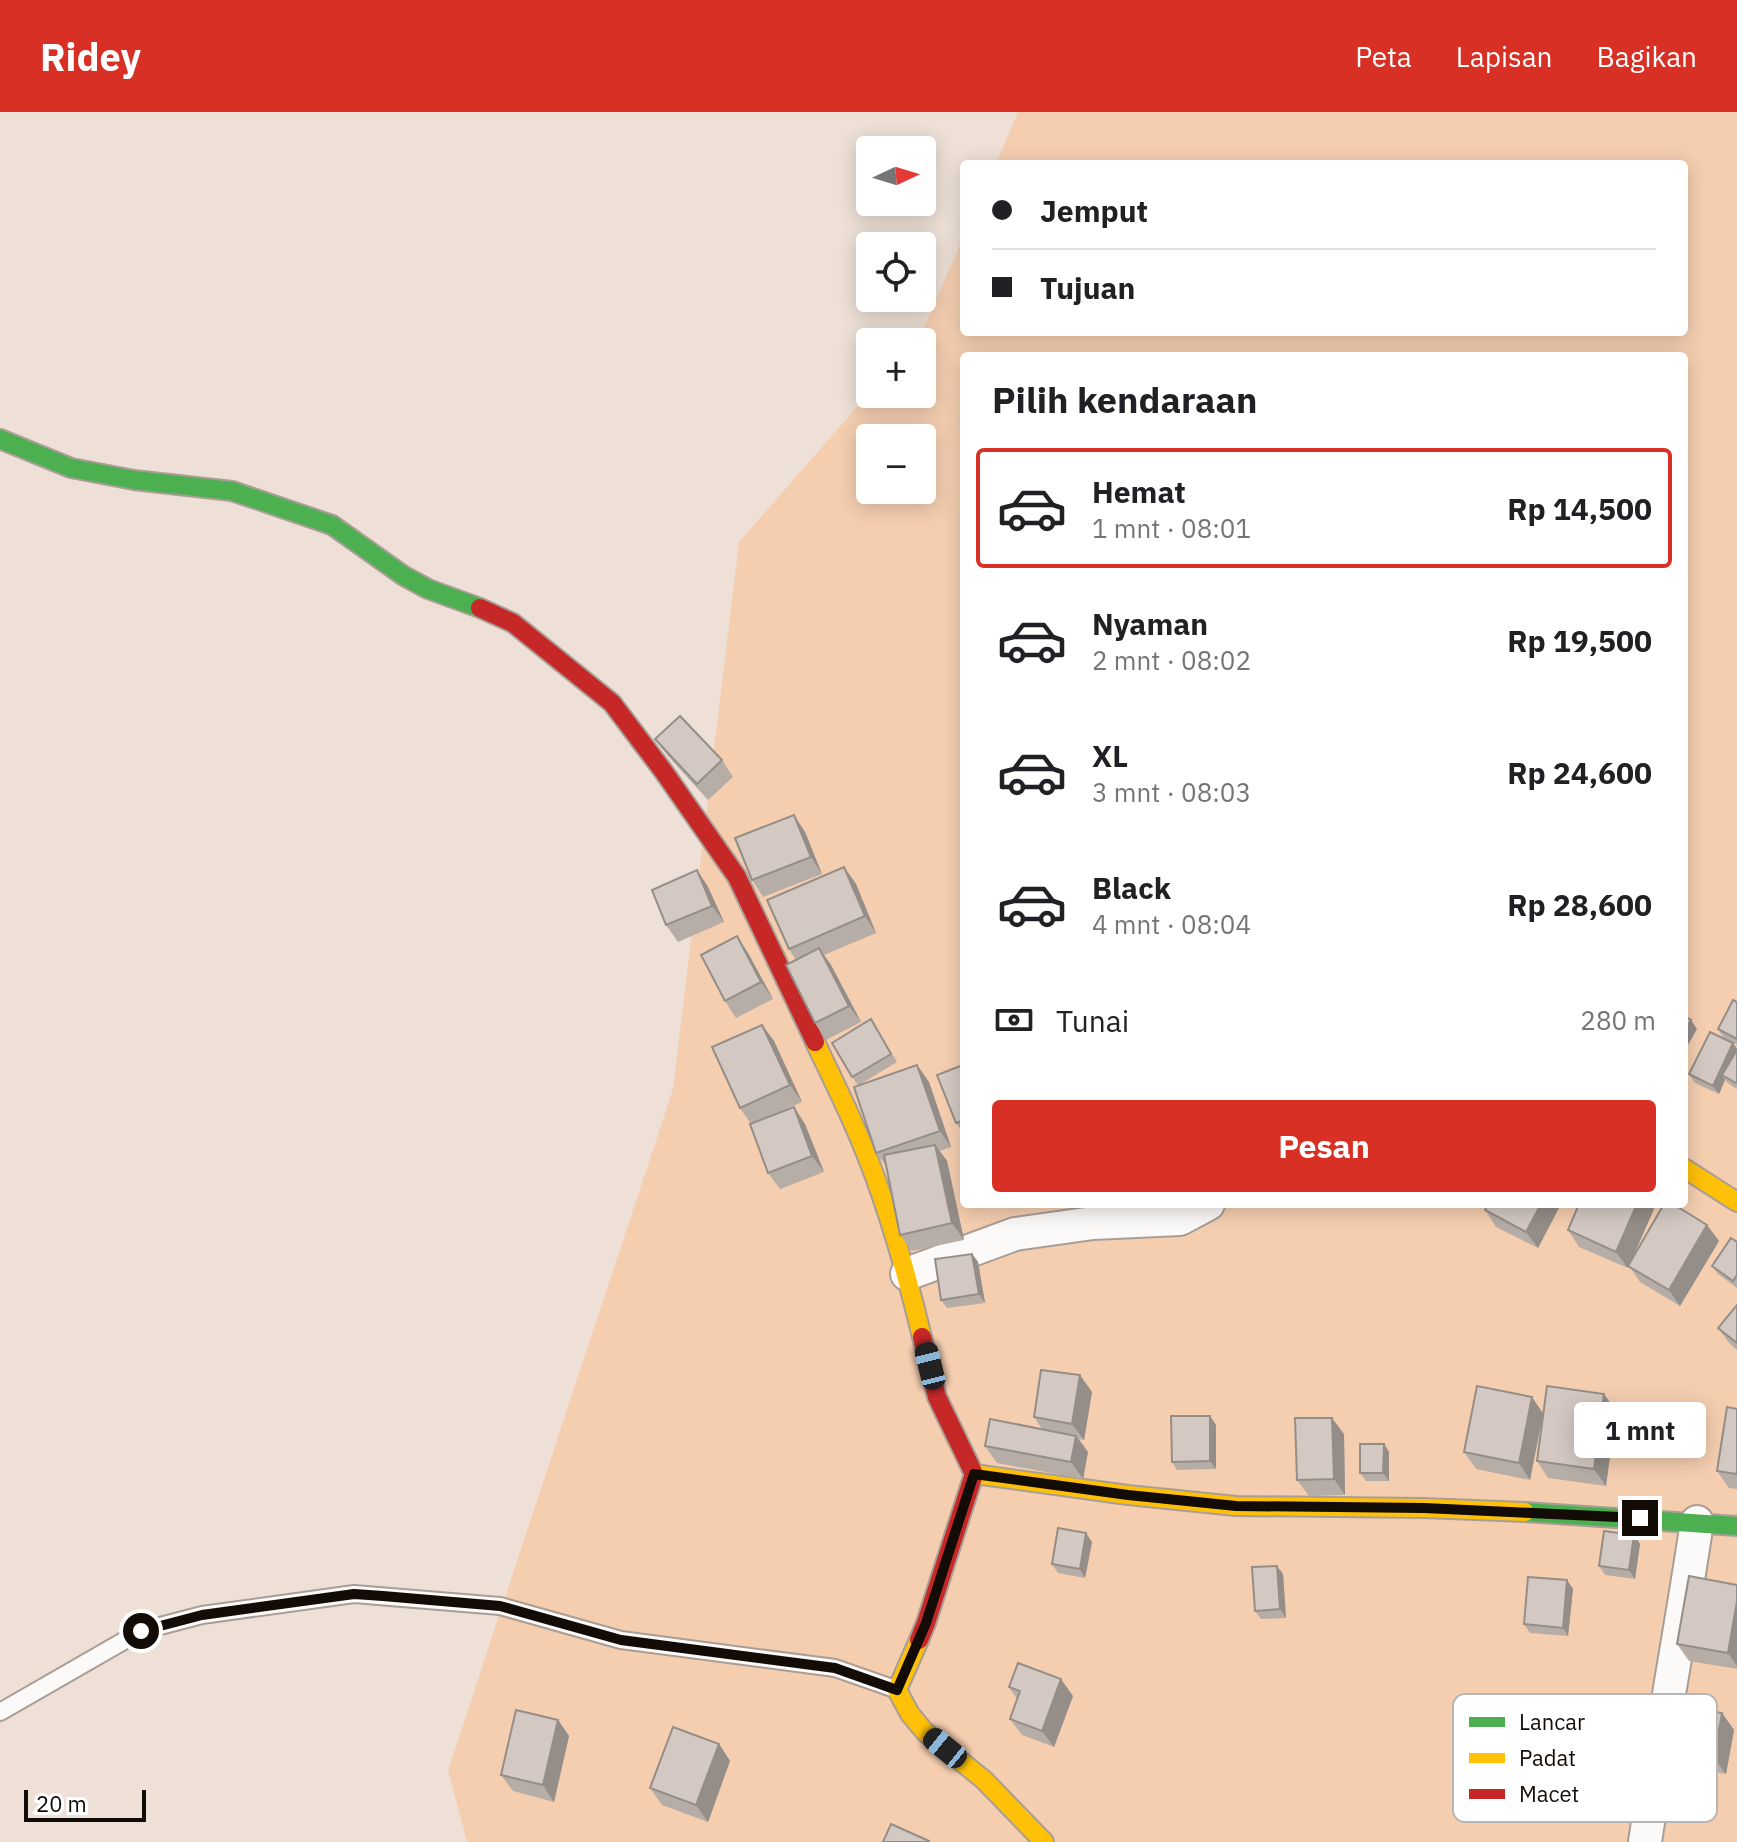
<!DOCTYPE html>
<html lang="id">
<head>
<meta charset="utf-8">
<style>
  :root { --surface:#fff; --page:#f2f2f2; --text:#202124; --muted:#757577; --line:#e0e0e0; --accent:#d93025 }
  body { margin:0; font-family:"IBM Plex Sans",sans-serif; background:var(--page); color:var(--text); height:100vh; display:flex; flex-direction:column; font-size:30px; white-space:nowrap }
  * { box-sizing:border-box; margin:0 }
  p { font-size:26px; color:var(--muted) }
  .icon { flex:none; width:44px; height:44px; fill:none; stroke:currentColor; stroke-width:2; stroke-linecap:round; stroke-linejoin:round }
  .map { position:relative; flex:1; overflow:hidden }
  .panel { position:absolute; left:960px; top:240px; width:728px; height:856px; display:flex; flex-direction:column; background:var(--surface); border-radius:8px; box-shadow:0 4px 20px #0003 }
  .panel>* { flex:none }
  .guide { position:absolute; left:960px; top:48px; width:728px; height:176px; border-radius:8px; box-shadow:0 4px 20px #0003; display:grid; align-content:center; height:176px; padding:0 32px; background:var(--surface) }
  .needle { width:52px; rotate:86deg }
  .buttons { position:absolute; left:856px; top:24px; display:grid; gap:16px }
  .buttons a { display:grid; place-items:center; width:80px; height:80px; border-radius:8px; background:var(--surface); box-shadow:0 4px 20px #0003; font-size:40px }
  .scale { position:absolute; left:24px; bottom:20px; width:122px; box-sizing:border-box; padding-left:8px; border:4px solid #130b05; border-top:0; font-size:22px; line-height:28px; white-space:nowrap; color:#130b05; -webkit-text-stroke:6px #fff; paint-order:stroke }
  .end { position:absolute; width:36px; height:36px; margin:-18px; border:10px solid #130b05; background:#fff; box-shadow:0 0 0 4px #fff }
  .from { border-radius:50% }
  .bubble { position:absolute; height:56px; border-radius:8px; background:var(--surface); box-shadow:0 4px 20px #0003; font-size:26px; font-weight:700; line-height:56px; text-align:center }
  .car { position:absolute; width:24px; height:48px; margin:-24px -12px; border-radius:10px; box-shadow:0 0 6px 2px #0007; background:linear-gradient(#222 24%,#8ab4d8 0 40%,#222 0 76%,#8ab4d8 0 86%,#222 0) }
  .guide b { display:flex; align-items:center; gap:28px; height:76px; font-size:30px }
  .guide b+b { border-top:2px solid var(--line) }
  .guide i { width:20px; height:20px; background:var(--text) }
  ul { padding:0; list-style:none }
  li { display:flex; align-items:center; gap:24px; height:120px; margin:0 16px 12px; padding:0 16px; border:4px solid transparent; border-radius:8px }
  li div { flex:1 }
  li b { display:block; font-size:30px }
  li em { font-style:normal; font-weight:700 }
  li.current { border-color:var(--accent) }
  li>.icon { width:72px; height:72px; stroke-width:1.5 }
  h2 { padding:0 32px; font-size:36px; line-height:96px }
  .pay { display:flex; align-items:center; gap:20px; height:88px; padding:0 32px; font-size:30px }
  .pay p { margin-inline-start:auto }
  .button { display:flex; gap:16px; margin-top:auto; padding:16px 32px }
  .button a { flex:1; height:92px; border-radius:8px; background:var(--accent); color:#fff; font-size:32px; font-weight:700; line-height:92px; text-align:center }
  header { display:flex; align-items:center; gap:48px; box-sizing:border-box; height:112px; padding:0 40px; background:var(--accent); color:#fff }
  header strong { font-size:38px }
  nav { display:flex; gap:44px; margin-inline-start:auto; font-size:28px }
  .map>svg:first-child { display:block }
  .green { fill:#f5ceb0; fill-rule:evenodd }
  .lines { fill:none; stroke-linecap:round; stroke-linejoin:round }
  .lane-casing { stroke:#a99e96; stroke-width:20 }
  .street-casing { stroke:#a99e96; stroke-width:36 }
  .fast-casing { stroke:#a99e96; stroke-width:22 }
  .slow-casing { stroke:#a99e96; stroke-width:22 }
  .jam-casing { stroke:#a99e96; stroke-width:22 }
  .lane { stroke:#fcfaf9; stroke-width:16 }
  .street { stroke:#fcfaf9; stroke-width:32 }
  .fast { stroke:#4caf50; stroke-width:18 }
  .slow { stroke:#ffc107; stroke-width:18 }
  .jam { stroke:#c62828; stroke-width:18 }
  .wall { fill:#b6ada7 }
  .shaded-wall { fill:#948d88 }
  .building { fill:#d4c9c2; stroke:#948d88; stroke-width:2 }
  .route { stroke:#130b05; stroke-width:10 }
  .key { fill:#fff; stroke:#b8b6b4; stroke-width:2 }
  .key-label { font-size:22px; fill:#130b05 }
</style>
</head>
<body>
<header>
<strong>Ridey</strong>
<nav><a>Peta</a><a>Lapisan</a><a>Bagikan</a></nav>
</header>
<div class="map">
<svg width="1737" height="1730" viewBox="0 0 1737 1730">
  <rect width="100%" height="100%" fill="#eee0d6"/>
  <path class="green" d="M1018 0H1737V1730H467L448 1658 673 977 739 430 870 280V282H922V230H914L922 220 964 124V220H1684V52H996ZM964 244H1684V1092H964ZM870 326H922V378H870Z"/>
  <g class="lines">
    <g class="lane-casing">
      <path id="lane" d="M0 1600 141 1519 202 1503 354 1482 500 1494 621 1528 835 1556 895 1577"/>
    </g>
    <g class="street-casing">
      <g id="street">
        <path d="M907 1162 1015 1122 1093 1111 1180 1107 1208 1092"/>
        <path d="M1645 1730C1661 1623 1681 1517 1697 1410"/>
      </g>
    </g>
    <g class="fast-casing">
      <g id="fast">
        <path d="M0 327 71 356 134 368 232 379 332 413 404 464 428 477 480 496"/>
        <path d="M1525 1400 1737 1414"/>
      </g>
    </g>
    <g class="slow-casing">
      <g id="slow">
        <path d="M815 930C836 974 858 1018 875 1065 894 1117 909 1171 922 1225"/>
        <path d="M1684 1056 1737 1090"/>
        <path d="M974 1362 1128 1383 1236 1394 1424 1396 1525 1400"/>
        <path d="M919 1528 897 1578 910 1602 925 1620 984 1668 1044 1730"/>
      </g>
    </g>
    <g class="jam-casing">
      <g id="jam">
        <path d="M480 496 513 511 612 591 664 660 737 765 815 930"/>
        <path d="M919 1528 926 1511 974 1362 937 1285 922 1225"/>
      </g>
    </g>
    <use href="#lane" class="lane"/>
    <use href="#street" class="street"/>
    <use href="#fast" class="fast"/>
    <use href="#slow" class="slow"/>
    <use href="#jam" class="jam"/>
  </g>
  <g class="wall">
    <path d="M655 627 722 648 733 665 708 688 667 643Z"/>
    <path d="M805 720 822 762 763 785 752 768Z"/>
    <path d="M844 755 856 772 876 821 824 843 831 853 861 910 826 928 815 911 796 848 789 837Z"/>
    <path d="M697 758 708 775 724 810 678 830 666 813Z"/>
    <path d="M748 841 773 887 736 906 725 889Z"/>
    <path d="M1737 890V933L1723 925 1718 917Z"/>
    <path d="M871 907 897 950 859 973 917 953 929 970 951 1035 940 1039 947 1049 964 1128 912 1139 900 1123 887 1055 876 1041 858 973 852 965Z"/>
    <path d="M762 913 774 929 802 990 763 1007 805 1012 824 1060 780 1077 768 1061 751 1012 740 996Z"/>
    <path d="M1733 931 1737 937V977L1728 971 1725 968 1719 982 1695 971 1689 962Z"/>
    <path d="M964 954V1019H962L956 1011Z"/>
    <path d="M1488 1092H1561L1538 1136 1496 1115 1485 1098Z"/>
    <path d="M1579 1092H1650L1654 1097 1631 1149 1707 1113 1719 1129 1680 1194 1640 1170 1629 1154 1628 1156 1579 1135 1568 1118Z"/>
    <path d="M1737 1130V1176L1718 1162 1712 1154Z"/>
    <path d="M972 1142 978 1150 985 1191 947 1196 941 1188Z"/>
    <path d="M1737 1193V1238L1730 1232 1718 1216Z"/>
    <path d="M1092 1280 1084 1328 1079 1327 1088 1340 1083 1367 997 1351 985 1334 1042 1317 1034 1305Z"/>
    <path d="M1604 1282 1616 1299 1606 1374 1548 1366 1537 1349 1542 1307 1530 1368 1476 1357 1464 1340 1532 1285 1543 1301Z"/>
    <path d="M1737 1297V1377L1729 1376 1717 1359Z"/>
    <path d="M1216 1313V1357L1177 1358 1172 1350Z"/>
    <path d="M1344 1322 1345 1383 1309 1384 1297 1368Z"/>
    <path d="M1384 1332 1389 1340V1369H1366L1360 1361Z"/>
    <path d="M1634 1423 1640 1432 1635 1467 1605 1463 1599 1454Z"/>
    <path d="M1092 1430 1085 1466 1058 1461 1052 1452Z"/>
    <path d="M1283 1462 1286 1506 1261 1507 1255 1499Z"/>
    <path d="M1567 1468 1573 1477 1568 1524 1530 1521 1524 1512Z"/>
    <path d="M1737 1473V1557L1689 1549 1677 1532Z"/>
    <path d="M1009 1575 1073 1584 1054 1635 1022 1623 1010 1607 1017 1587Z"/>
    <path d="M1722 1601 1734 1618 1726 1662 1674 1653 1662 1636Z"/>
    <path d="M558 1608 569 1624 554 1690 513 1679 501 1663Z"/>
    <path d="M719 1632 730 1649 708 1710 662 1693 650 1676Z"/>
  </g>
  <g class="shaded-wall">
    <path d="M794 703 805 720 822 762 811 745Z"/>
    <path d="M844 755 856 772 876 821 865 804Z"/>
    <path d="M697 758 708 775 724 810 712 794Z"/>
    <path d="M737 824 748 841 773 887 761 870Z"/>
    <path d="M819 836 831 853 861 910 849 894Z"/>
    <path d="M1691 908 1697 917 1684 940V921Z"/>
    <path d="M762 913 774 929 802 990 790 973Z"/>
    <path d="M1733 931 1737 937 1722 963 1725 968 1719 982 1713 974Z"/>
    <path d="M917 953 929 970 951 1035 940 1019Z"/>
    <path d="M794 995 805 1012 824 1060 812 1044Z"/>
    <path d="M935 1033 947 1049 964 1128 952 1111Z"/>
    <path d="M1541 1092H1561L1538 1136 1526 1120Z"/>
    <path d="M1637 1092H1650L1654 1097 1628 1156 1616 1140Z"/>
    <path d="M1707 1113 1719 1129 1680 1194 1669 1178Z"/>
    <path d="M972 1142 978 1150 985 1191 979 1182Z"/>
    <path d="M1080 1263 1092 1280 1084 1328 1072 1312Z"/>
    <path d="M1604 1282 1616 1299 1606 1374 1594 1357Z"/>
    <path d="M1532 1285 1543 1302 1530 1368 1519 1351Z"/>
    <path d="M1210 1304 1216 1313V1357L1210 1349Z"/>
    <path d="M1332 1306 1344 1322 1345 1383 1334 1367Z"/>
    <path d="M1076 1324 1088 1340 1083 1367 1071 1350Z"/>
    <path d="M1384 1332 1389 1340V1369L1383 1361Z"/>
    <path d="M1086 1421 1092 1430 1085 1466 1080 1457Z"/>
    <path d="M1634 1423 1640 1432 1635 1467 1629 1458Z"/>
    <path d="M1277 1454 1283 1462 1286 1506 1280 1497Z"/>
    <path d="M1567 1468 1573 1477 1568 1524 1563 1516Z"/>
    <path d="M1737 1489V1554L1728 1541Z"/>
    <path d="M1061 1567 1073 1584 1054 1635 1042 1619Z"/>
    <path d="M1722 1601 1734 1618 1726 1662 1714 1646Z"/>
    <path d="M558 1608 569 1624 554 1690 543 1673Z"/>
    <path d="M719 1632 730 1649 708 1710 696 1693Z"/>
  </g>
  <g class="building">
    <path d="M680 604 722 648 697 672 655 627Z"/>
    <path d="M794 703 811 745 752 768 735 726Z"/>
    <path d="M844 755 865 804 789 837 767 788Z"/>
    <path d="M697 758 712 794 666 813 652 778Z"/>
    <path d="M737 824 761 870 725 889 701 843Z"/>
    <path d="M819 836 849 894 815 911 786 853Z"/>
    <path d="M1733 888 1737 890V927L1718 917Z"/>
    <path d="M1684 904 1691 908 1684 921Z"/>
    <path d="M871 907 891 942 852 965 832 931Z"/>
    <path d="M762 913 790 973 740 996 712 935Z"/>
    <path d="M1710 920 1733 931 1713 974 1689 962Z"/>
    <path d="M1737 938V970L1736 971 1722 963Z"/>
    <path d="M917 953 940 1019 876 1041 854 975Z"/>
    <path d="M963 953 964 1008 956 1011 937 963Z"/>
    <path d="M794 995 812 1044 768 1061 750 1012Z"/>
    <path d="M935 1033 952 1111 900 1123 884 1043Z"/>
    <path d="M1488 1092H1541L1526 1120 1485 1098Z"/>
    <path d="M1579 1092H1637L1616 1140 1568 1118Z"/>
    <path d="M1664 1092H1673L1707 1113 1669 1178 1628 1154Z"/>
    <path d="M1731 1126 1737 1130V1163L1733 1169 1712 1154Z"/>
    <path d="M972 1142 979 1182 941 1188 935 1147Z"/>
    <path d="M1737 1193V1231L1718 1216Z"/>
    <path d="M1041 1258 1080 1263 1072 1312 1034 1305Z"/>
    <path d="M1477 1274 1532 1285 1519 1351 1464 1340Z"/>
    <path d="M1547 1274 1604 1282 1594 1357 1537 1349Z"/>
    <path d="M1727 1295 1737 1297V1362L1717 1359Z"/>
    <path d="M1171 1304H1210V1349L1172 1350Z"/>
    <path d="M1295 1306H1332L1334 1367 1297 1368Z"/>
    <path d="M990 1307 1076 1324 1071 1350 985 1334Z"/>
    <path d="M1360 1332H1384L1383 1361H1360Z"/>
    <path d="M1058 1416 1086 1421 1080 1457 1052 1452Z"/>
    <path d="M1604 1419 1634 1423 1629 1458 1599 1454Z"/>
    <path d="M1277 1454 1280 1497 1255 1499 1252 1455Z"/>
    <path d="M1689 1464 1737 1473V1489L1728 1541 1677 1532Z"/>
    <path d="M1528 1465 1567 1468 1563 1516 1524 1512Z"/>
    <path d="M1018 1551 1061 1567 1042 1619 1010 1607 1020 1579 1009 1575Z"/>
    <path d="M1670 1592 1722 1601 1714 1646 1662 1636Z"/>
    <path d="M516 1598 558 1608 543 1673 501 1663Z"/>
    <path d="M673 1615 719 1632 696 1693 650 1676Z"/>
    <path d="M891 1712 929 1729V1730H883Z"/>
  </g>
  <g class="lines">
    <path class="route" d="M141 1519 202 1503 354 1482 383 1484 500 1494 621 1528 835 1556 897 1578 926 1511 974 1362 1128 1383 1236 1394 1424 1396 1640 1406"/>
  </g>
  <rect x="1453" y="1582" width="264" height="128" rx="12" class="key"/>
  <rect x="1469" y="1605" width="36" height="10" fill="#4caf50"/>
  <rect x="1469" y="1641" width="36" height="10" fill="#ffc107"/>
  <rect x="1469" y="1677" width="36" height="10" fill="#c62828"/>
  <g class="key-label">
    <text x="1519" y="1618">Lancar</text>
    <text x="1519" y="1654">Padat</text>
    <text x="1519" y="1690">Macet</text>
  </g>
</svg>
<div class="buttons">
<a><svg class="needle" viewBox="-14 -14 28 28"><path d="M0-13l5 13h-10z" fill="#e53935"/><path d="M0 13l5-13h-10z" fill="#757577"/></svg></a>
<a><svg class="icon" aria-label="locate" viewBox="0 0 24 24"><circle cx="12" cy="12" r="6"/><path d="M12 2v4M12 18v4M2 12h4M18 12h4"/></svg></a>
<a>+</a>
<a>−</a>
</div>
<div class="scale">20 m</div>
<i class="end from" style="left:141px;top:1519px"></i>
<i class="end" style="left:1640px;top:1406px"></i>
<div class="bubble" style="left:1574px;top:1290px;width:132px">1 mnt</div>
<i class="car" style="left:930px;top:1254px;rotate:346deg"></i>
<i class="car" style="left:945px;top:1636px;rotate:309deg"></i>
<div class="guide">
<b><i class="from"></i>Jemput</b>
<b><i></i>Tujuan</b>
</div>
<section class="panel">
<h2>Pilih kendaraan</h2>
<ul>
<li class="current"><svg class="icon" aria-label="car" viewBox="0 0 24 24"><path d="M5 17H2v-5l4-1 3-4h7l3 4 3 1v5h-3M9 17h6M6 11h13"/><circle cx="7" cy="17" r="2"/><circle cx="17" cy="17" r="2"/></svg><div><b>Hemat</b><p>1 mnt · 08:01</p></div><em>Rp 14,500</em></li>
<li><svg class="icon" aria-label="car" viewBox="0 0 24 24"><path d="M5 17H2v-5l4-1 3-4h7l3 4 3 1v5h-3M9 17h6M6 11h13"/><circle cx="7" cy="17" r="2"/><circle cx="17" cy="17" r="2"/></svg><div><b>Nyaman</b><p>2 mnt · 08:02</p></div><em>Rp 19,500</em></li>
<li><svg class="icon" aria-label="car" viewBox="0 0 24 24"><path d="M5 17H2v-5l4-1 3-4h7l3 4 3 1v5h-3M9 17h6M6 11h13"/><circle cx="7" cy="17" r="2"/><circle cx="17" cy="17" r="2"/></svg><div><b>XL</b><p>3 mnt · 08:03</p></div><em>Rp 24,600</em></li>
<li><svg class="icon" aria-label="car" viewBox="0 0 24 24"><path d="M5 17H2v-5l4-1 3-4h7l3 4 3 1v5h-3M9 17h6M6 11h13"/><circle cx="7" cy="17" r="2"/><circle cx="17" cy="17" r="2"/></svg><div><b>Black</b><p>4 mnt · 08:04</p></div><em>Rp 28,600</em></li>
</ul>
<div class="pay"><svg class="icon" aria-label="cash" viewBox="0 0 24 24"><path d="M3 7h18v10H3z"/><circle cx="12" cy="12" r="2"/></svg>Tunai<p>280 m</p></div>
<div class="button"><a>Pesan</a></div>
</section>
</div>
</body>
</html>
